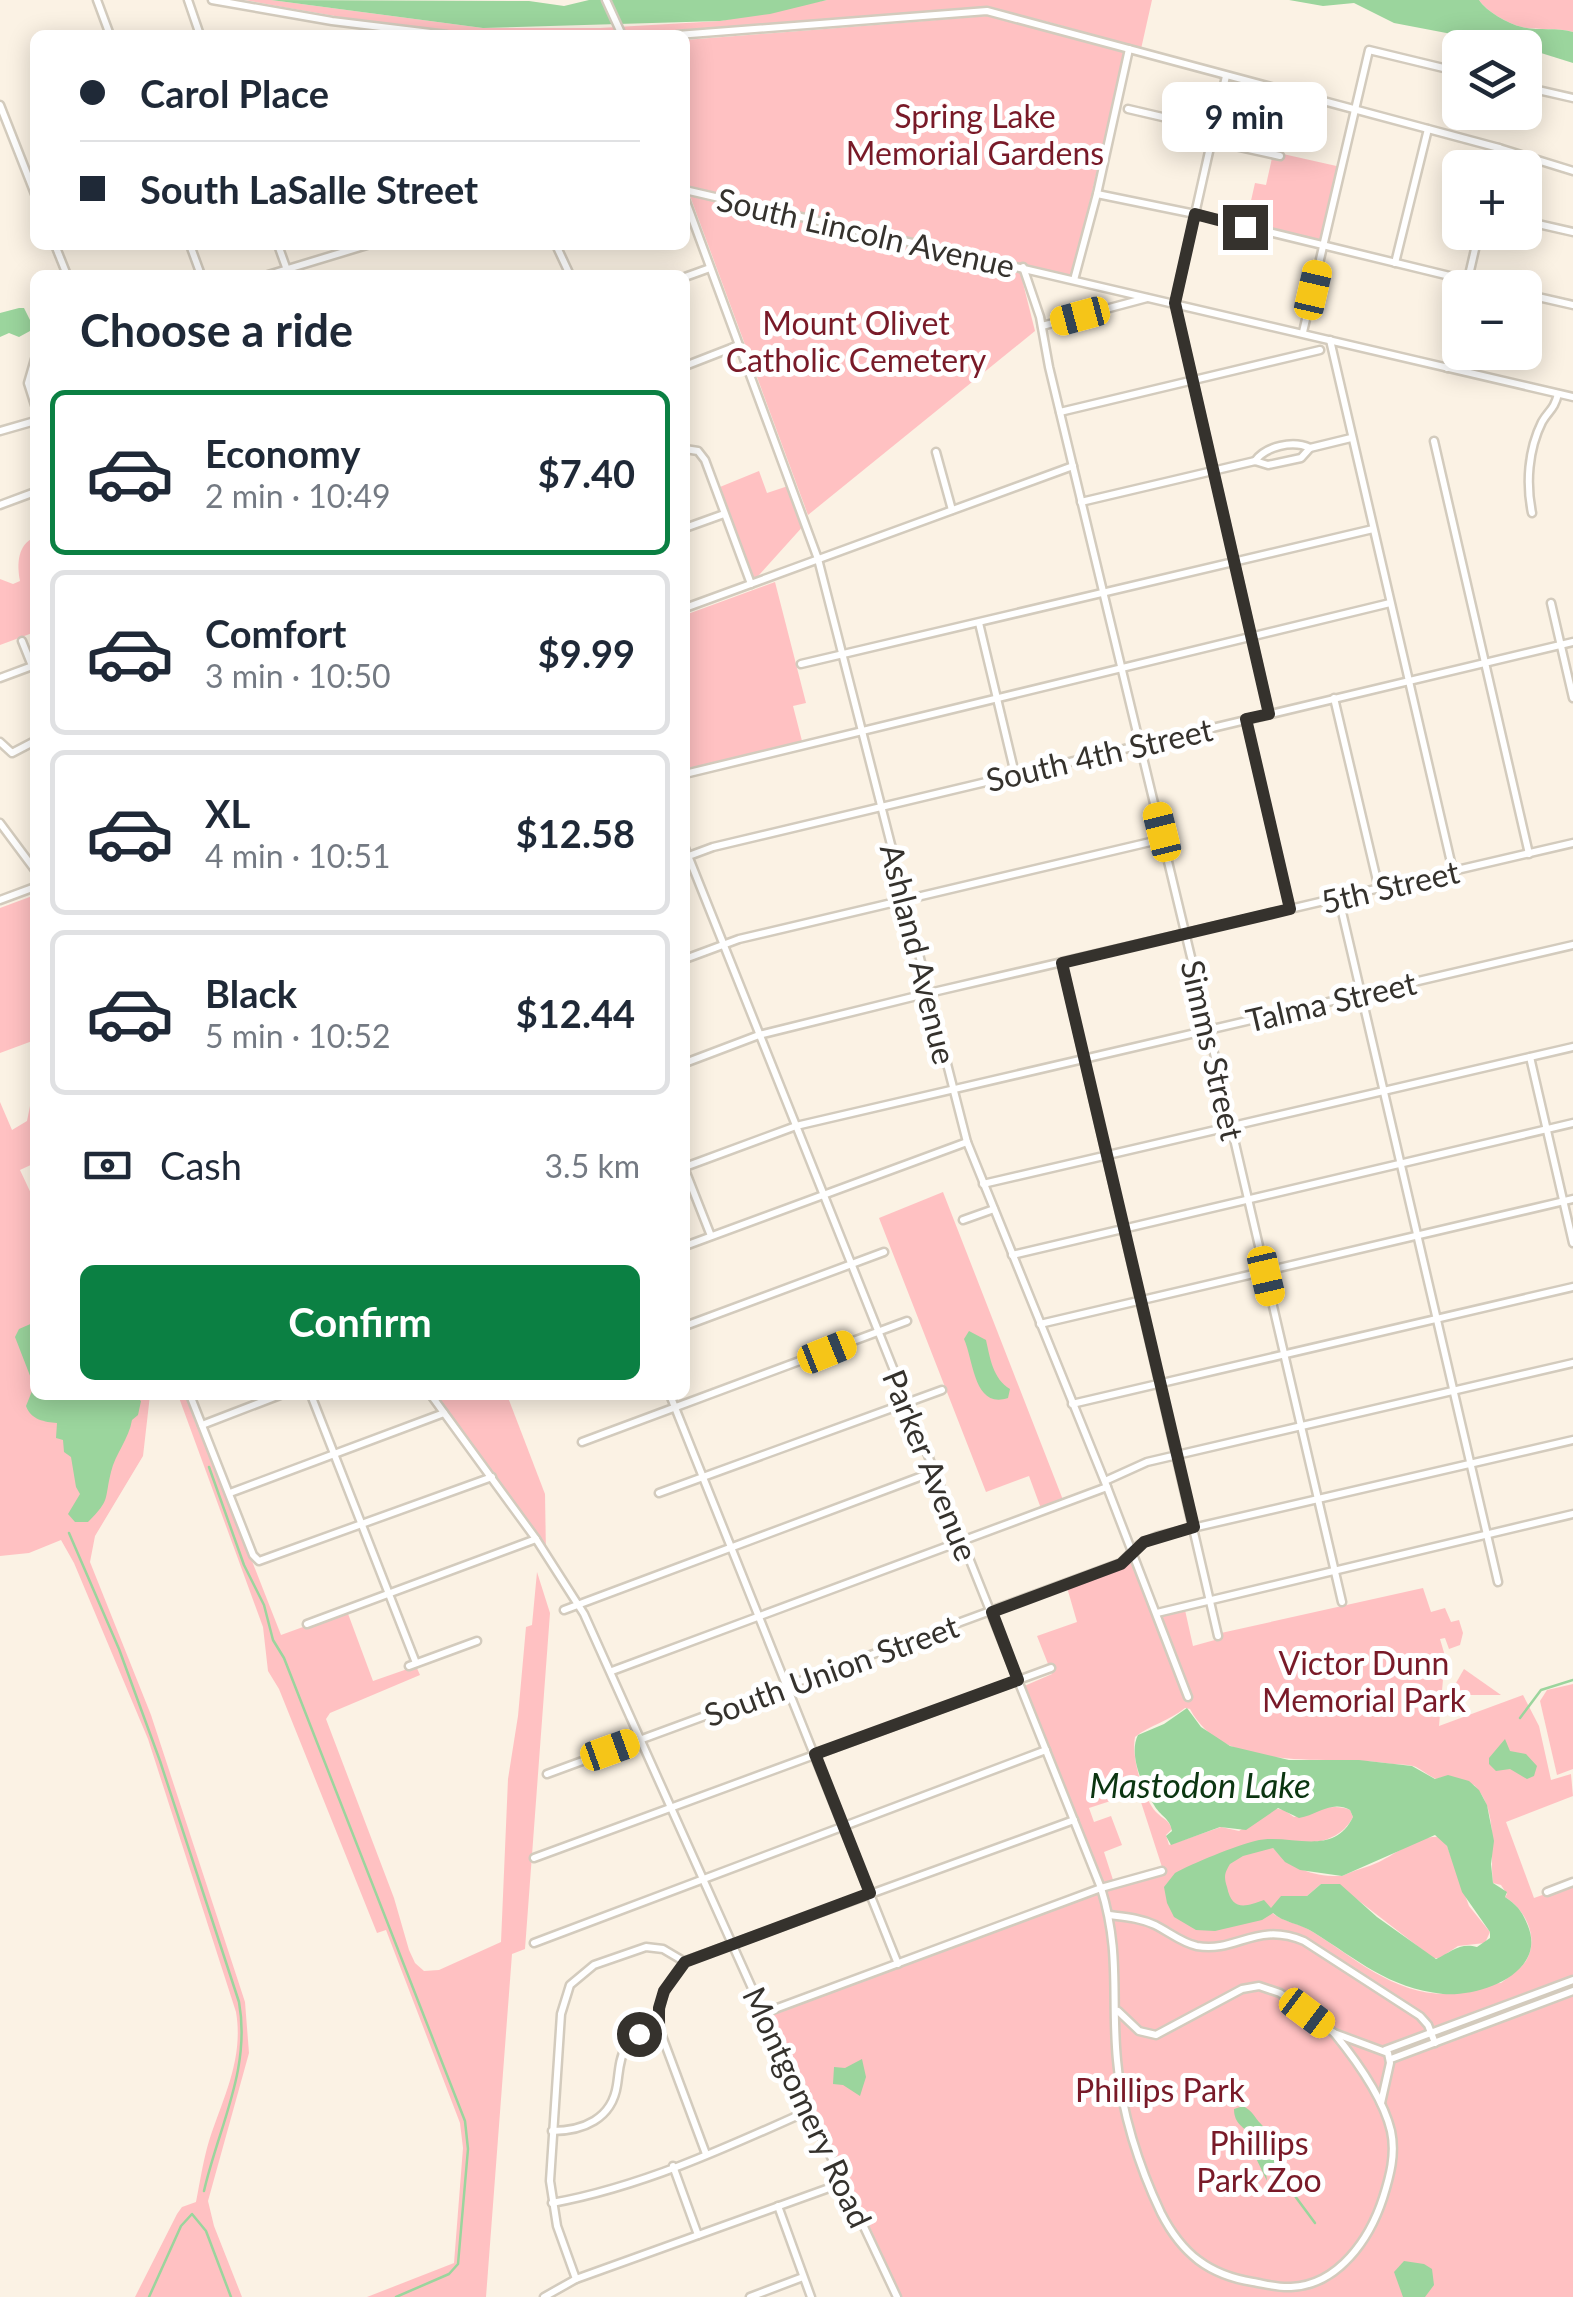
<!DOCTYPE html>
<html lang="en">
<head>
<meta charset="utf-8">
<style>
  :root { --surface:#fff; --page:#f2f2f3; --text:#1f2937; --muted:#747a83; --line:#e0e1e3; --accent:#0b8043 }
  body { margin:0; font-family:Lato,sans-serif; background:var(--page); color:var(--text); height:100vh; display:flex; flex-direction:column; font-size:38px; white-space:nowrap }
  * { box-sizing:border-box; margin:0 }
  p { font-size:32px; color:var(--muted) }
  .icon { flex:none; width:55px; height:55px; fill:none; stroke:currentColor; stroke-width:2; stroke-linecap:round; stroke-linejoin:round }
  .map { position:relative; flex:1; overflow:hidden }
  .side { position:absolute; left:30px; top:270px; width:660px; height:1130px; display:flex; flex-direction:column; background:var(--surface); border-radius:15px; box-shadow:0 5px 25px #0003 }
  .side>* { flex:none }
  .banner { position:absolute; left:30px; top:30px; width:660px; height:220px; border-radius:15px; box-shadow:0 5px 25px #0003; display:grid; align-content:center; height:220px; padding:0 50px; background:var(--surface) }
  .fabs { position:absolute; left:1442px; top:30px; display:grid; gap:20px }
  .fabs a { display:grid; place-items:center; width:100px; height:100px; border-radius:15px; background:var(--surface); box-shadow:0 5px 25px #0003; font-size:50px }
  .end { position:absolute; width:45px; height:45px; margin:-22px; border:12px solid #35322d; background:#fff; box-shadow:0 0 0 5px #fff }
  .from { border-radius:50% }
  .bubble { position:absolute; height:70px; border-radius:15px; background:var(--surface); box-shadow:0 5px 25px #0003; font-size:32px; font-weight:700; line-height:70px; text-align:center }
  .car { position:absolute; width:30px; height:60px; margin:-30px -15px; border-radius:12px; box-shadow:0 0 8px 2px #0007; background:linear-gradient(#f5c518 24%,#345 0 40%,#f5c518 0 76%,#345 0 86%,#f5c518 0) }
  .banner b { display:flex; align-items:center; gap:35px; height:95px; font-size:38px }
  .banner b+b { border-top:2px solid var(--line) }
  .banner i { width:25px; height:25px; background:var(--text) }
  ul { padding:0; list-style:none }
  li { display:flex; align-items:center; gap:30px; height:165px; margin:0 20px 15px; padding:0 30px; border:5px solid var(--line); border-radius:15px }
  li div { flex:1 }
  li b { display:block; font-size:38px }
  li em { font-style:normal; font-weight:700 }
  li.on { border-color:var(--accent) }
  li>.icon { width:90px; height:90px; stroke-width:1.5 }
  h2 { padding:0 50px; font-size:45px; line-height:120px }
  .pay { display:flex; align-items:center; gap:25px; height:110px; padding:0 50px; font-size:38px }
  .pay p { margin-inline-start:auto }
  .primary-button { display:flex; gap:20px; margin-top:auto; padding:20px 50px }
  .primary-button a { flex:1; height:115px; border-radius:15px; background:var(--accent); color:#fff; font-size:40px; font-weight:700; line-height:115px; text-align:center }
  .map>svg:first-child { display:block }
  .green { fill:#ffc1c2; fill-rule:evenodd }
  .water { fill:#9bd59d; fill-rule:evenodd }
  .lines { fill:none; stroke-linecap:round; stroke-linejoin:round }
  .stream { stroke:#9bd59d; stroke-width:2.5 }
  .minor-casing { stroke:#d3cbbd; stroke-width:11 }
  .minor { stroke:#fff; stroke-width:6 }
  .route { stroke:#35322d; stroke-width:12 }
  .labels { text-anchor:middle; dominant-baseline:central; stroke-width:10; stroke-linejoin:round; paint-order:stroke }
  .park-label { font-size:32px; fill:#791a28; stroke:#fff }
  .street-label { font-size:32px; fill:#35322d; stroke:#fff }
  .water-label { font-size:35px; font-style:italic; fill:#0b3511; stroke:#fff }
</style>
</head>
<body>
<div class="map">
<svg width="1573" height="2297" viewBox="0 0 1573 2297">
  <rect width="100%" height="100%" fill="#fbf2e4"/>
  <g class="green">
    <path d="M245 0H271L483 28H600L720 21 827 0H1152L1141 49C1078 31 1016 7 950 9 802 24 641 44 494 35 410 30 327 15 245 0Z"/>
    <path d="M1479 0H1573V32C1556 27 1538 31 1522 27 1508 24 1486 11 1479 0Z"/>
    <path d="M987 16 1125 53 1072 276 686 187 685 40Z"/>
    <path d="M1283 154 1341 167 1323 246 1245 227 1255 183 1266 185 1272 158 1281 159Z"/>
    <path d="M690 196 1020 271 1035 331 808 515Z"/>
    <path d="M759 471 767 493 791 485 805 524 751 584 715 489Z"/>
    <path d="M35 537V632L0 645V579L13 584 20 581C17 564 17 545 35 537Z"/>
    <path d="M775 582 806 703 793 706 802 741 685 770V615Z"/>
    <path d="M35 895V1040L0 1053V908Z"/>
    <path d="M35 1099V1163L20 1170 35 1202V1395H150L143 1456 95 1536 90 1562 151 1715 245 2002 249 2053 208 2201 214 2226 242 2297H135L177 2214 182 2207 196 2202C200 2182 203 2161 209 2141 223 2098 244 2059 236 2012L148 1739 74 1563 61 1540 29 1553 0 1556V1102L12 1130 27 1121 31 1101Z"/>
    <path d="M943 1192 1065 1505 1043 1514 1029 1476 986 1492 879 1218Z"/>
    <path d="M178 1395H187L281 1635 347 1611 373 1681 416 1666 420 1675 330 1713 326 1719 394 1898 409 1950 415 1963 424 1971 439 1970 501 1942 508 1779 518 1716 526 1627 532 1625 537 1572 550 1613 525 1949 512 1954 486 2297H367L454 2263 463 2148 460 2123 386 1930 377 1933 279 1689 268 1671 263 1627Z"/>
    <path d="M431 1395H507L545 1494 546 1554Z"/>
    <path d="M1134 1553 1161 1617 1185 1610 1193 1646 1222 1638 1221 1633 1423 1588 1431 1612 1445 1608 1451 1622 1459 1620 1463 1633 1460 1645 1449 1649 1445 1638 1440 1639 1445 1656 1439 1726 1523 1695 1539 1726 1551 1780 1571 1774 1573 1796 1506 1822 1534 1898 1573 1884V2297H902L867 2221 864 2222 843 2183 848 2180 772 2019 775 2013 1102 1889 1022 1687 1052 1674 1037 1636 1077 1622 1066 1584 1121 1563ZM1185 1708 1190 1709C1226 1777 1330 1753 1392 1764 1400 1765 1409 1764 1416 1767 1422 1770 1429 1776 1436 1779L1443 1777 1474 1785C1500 1812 1489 1850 1493 1883L1501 1885 1507 1894 1505 1897C1525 1909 1540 1938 1526 1961 1519 1970 1510 1976 1501 1983 1484 1983 1466 1994 1448 1994 1394 1995 1355 1958 1313 1932 1300 1923 1282 1922 1271 1912 1284 1891 1284 1899 1307 1896L1321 1884H1337L1433 1958H1440L1458 1946 1485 1943 1490 1932 1469 1906 1447 1846 1440 1837C1418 1835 1398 1853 1379 1862 1366 1868 1354 1870 1342 1876 1314 1877 1291 1869 1273 1848L1280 1840C1307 1846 1339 1844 1353 1817L1350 1810C1332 1802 1312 1812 1294 1817L1284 1810 1273 1808 1239 1831 1221 1827 1169 1845 1166 1835 1172 1829C1168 1819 1164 1820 1156 1812 1143 1798 1131 1756 1135 1737 1150 1725 1169 1721 1185 1708ZM1132 1794 1134 1798 1139 1796 1162 1867 1154 1876 1115 1886 1104 1852 1122 1845 1111 1816 1094 1822 1089 1808Z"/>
    <path d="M1464 1669 1501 1695H1455L1456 1683Z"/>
    <path d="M1573 1684V1769L1557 1775 1540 1701 1547 1690Z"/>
  </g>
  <g class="water">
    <path d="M271 0 529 1 564 6 589 0H827L770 14 720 21 483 28Z"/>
    <path d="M1289 0H1479C1486 11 1508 24 1522 27 1538 31 1556 27 1573 32V63L1525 48 1394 23 1354 3 1323 6Z"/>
    <path d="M19 308H24L33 326 30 331 19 337 9 333 0 337V313Z"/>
    <path d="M35 1322V1395H134L141 1401 138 1415 132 1420C129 1439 115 1454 111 1472 104 1500 111 1499 88 1522H75L68 1514 80 1494 76 1487 71 1457 64 1452 63 1440 56 1438 57 1423C45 1422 31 1420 26 1406L34 1386 15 1337 19 1329Z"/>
    <path d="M969 1331 986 1340C990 1358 993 1379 1010 1389L1008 1398C974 1409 974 1362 964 1339Z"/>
    <path d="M1187 1708 1201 1727 1230 1746 1289 1760H1359L1412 1766 1435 1779 1448 1775 1469 1781 1479 1790 1487 1805 1494 1841 1491 1864 1493 1883 1507 1892 1505 1897C1518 1906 1522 1911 1528 1926 1547 1973 1480 1997 1443 1994 1388 1988 1358 1960 1313 1932 1301 1924 1282 1922 1273 1913L1262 1920 1215 1931 1196 1930 1174 1917 1167 1903 1164 1887 1175 1873C1191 1864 1237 1845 1255 1841 1288 1832 1333 1859 1353 1817L1350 1810C1331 1800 1318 1815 1299 1818L1278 1808 1246 1830 1220 1827 1171 1845 1166 1836 1172 1831C1170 1818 1160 1816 1154 1805 1143 1788 1128 1754 1138 1735L1164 1724ZM1435 1835 1447 1846 1462 1892 1490 1932V1938L1477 1947C1460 1942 1451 1952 1436 1959L1377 1917 1340 1884H1321L1307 1896H1281L1271 1908 1264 1900C1245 1907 1232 1911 1227 1887 1224 1877 1224 1874 1230 1864L1243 1856 1273 1848 1285 1862 1300 1870 1342 1876Z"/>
    <path d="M1505 1739 1510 1751 1526 1754 1537 1766 1534 1776 1527 1779 1510 1769 1496 1771 1489 1764V1758Z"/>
    <path d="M862 2059 866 2077 860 2096 843 2085 833 2084 834 2067 845 2068Z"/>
    <path d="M1243 2106C1253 2111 1254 2117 1261 2124 1276 2140 1280 2149 1284 2170L1292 2175 1286 2178 1292 2192 1273 2163 1265 2165 1267 2181 1253 2152V2135C1244 2128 1234 2124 1234 2109Z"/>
    <path d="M1404 2261 1424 2264 1432 2269 1434 2285 1425 2297H1403L1394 2272Z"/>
  </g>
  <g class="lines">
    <g class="stream">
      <path d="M209 1467 244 1565 264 1605 273 1640 284 1658 465 2121 468 2149 458 2264 449 2274 396 2297"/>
      <path d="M69 1533 119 1649 160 1761 239 2002C251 2069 219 2126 204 2191"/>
      <path d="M1520 1718 1541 1690 1573 1680"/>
      <path d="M1292 2192 1315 2223"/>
      <path d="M149 2297 181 2226 192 2214 206 2231 231 2297"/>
    </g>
    <g class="minor-casing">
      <g id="minor">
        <path d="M97 0 110 35"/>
        <path d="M188 0 200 35"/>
        <path d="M212 0 332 21 447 35"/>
        <path d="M606 0 622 35"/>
        <path d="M677 35 987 11 1499 148 1573 171"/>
        <path d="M1226 76 1175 303 1269 713"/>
        <path d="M1525 87 1573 98"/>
        <path d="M0 105 35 194"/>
        <path d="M1128 109 1214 129"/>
        <path d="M1212 141 1280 156"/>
        <path d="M1494 168 1499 148"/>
        <path d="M685 190 1573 397"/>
        <path d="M1097 194 1195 214 1499 288"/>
        <path d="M685 199 818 559 967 1142 1107 1487 1188 1697"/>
        <path d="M1525 221 1573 232"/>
        <path d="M55 245 67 275"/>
        <path d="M190 245 201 275"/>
        <path d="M278 245 287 270"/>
        <path d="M556 245 570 275"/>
        <path d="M1395 263 1428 129"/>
        <path d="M1023 267 1040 317 1049 367 1210 1036 1342 1602"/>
        <path d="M268 275 367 245"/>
        <path d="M685 277 710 268"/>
        <path d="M1074 280 1097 194 1129 49"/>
        <path d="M1466 288 1479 232"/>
        <path d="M1525 294 1573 305"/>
        <path d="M1042 326 1147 298"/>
        <path d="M1303 332 1369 50 1460 72"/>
        <path d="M1330 340 1453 871"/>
        <path d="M35 359 28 383 35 405"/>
        <path d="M685 366 739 345"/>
        <path d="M1447 368 1460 312"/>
        <path d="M1060 412 1320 350"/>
        <path d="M0 431 35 421"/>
        <path d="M1434 441 1529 854"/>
        <path d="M685 449 698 451 705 460 751 584"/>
        <path d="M936 452 952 510"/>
        <path d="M1255 461C1266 446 1293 440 1310 448"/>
        <path d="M1081 502 1255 461 1268 465 1301 458 1310 448 1351 438"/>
        <path d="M0 505 35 492"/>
        <path d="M1532 513C1526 484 1528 450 1542 422 1549 410 1554 410 1558 394"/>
        <path d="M685 528 724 514"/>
        <path d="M1551 603 1573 698"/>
        <path d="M685 608 1073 466"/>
        <path d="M979 623 1015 774"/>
        <path d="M22 641 32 666"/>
        <path d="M801 664 1373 529"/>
        <path d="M0 678 35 665"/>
        <path d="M1334 698 1379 889"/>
        <path d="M1246 719 1290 909"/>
        <path d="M0 742 12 753 35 741"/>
        <path d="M685 774 1390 603"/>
        <path d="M0 823 35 870"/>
        <path d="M685 848 1101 1888C1121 1952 1111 1997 1117 2060 1121 2111 1139 2167 1161 2213 1182 2254 1209 2275 1253 2282 1265 2284 1279 2288 1291 2287 1339 2285 1370 2238 1383 2198 1390 2176 1396 2154 1391 2131 1383 2097 1356 2060 1334 2033"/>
        <path d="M686 857 713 847 1573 642"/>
        <path d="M1339 899 1498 1582"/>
        <path d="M0 900 35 887"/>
        <path d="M685 959 739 939 1163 839"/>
        <path d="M1062 963 1218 1636"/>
        <path d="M1530 1057 1573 1243"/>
        <path d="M685 1063 759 1035 929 993 1573 843"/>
        <path d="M685 1167 796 1126 1573 945"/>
        <path d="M685 1170 711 1236"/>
        <path d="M983 1184 1573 1047"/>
        <path d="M963 1220 994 1209"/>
        <path d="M685 1246 967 1142"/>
        <path d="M1012 1255 1573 1123"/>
        <path d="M1040 1324 1573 1199"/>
        <path d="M685 1326 884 1252"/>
        <path d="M190 1395 253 1555 259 1561 492 1477"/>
        <path d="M311 1395 416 1663"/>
        <path d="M431 1395 536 1539 584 1614 760 2006 897 2297"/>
        <path d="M670 1395 898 1964"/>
        <path d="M1072 1404 1573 1287"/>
        <path d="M202 1425 280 1395"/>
        <path d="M582 1442 907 1321"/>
        <path d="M1105 1481 1147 1462 1573 1363"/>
        <path d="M230 1493 444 1413"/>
        <path d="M659 1493 942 1390"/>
        <path d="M564 1610 933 1472"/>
        <path d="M1157 1613 1573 1514"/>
        <path d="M307 1624 536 1539"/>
        <path d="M409 1666 477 1641"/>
        <path d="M612 1671 1107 1487"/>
        <path d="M547 1774 1121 1563 1139 1545 1158 1536 1573 1440"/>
        <path d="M534 1858 1051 1668"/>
        <path d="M1547 1892 1573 1882"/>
        <path d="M1109 1915C1125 1917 1140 1918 1155 1925 1169 1932 1182 1943 1197 1946 1237 1953 1256 1921 1304 1941L1420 2016 1428 2025 1435 2043"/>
        <path d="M534 1943 1046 1750"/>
        <path d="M686 1961 1074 1820"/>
        <path d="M685 1962C665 1985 654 2005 662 2036L706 2154"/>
        <path d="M1118 2011 1139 2031 1156 2035 1242 1989 1259 1986 1280 1993 1334 2033 1388 2053 1390 2063 1381 2103"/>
        <path d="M764 2013 1101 1888 1162 1871"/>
        <path d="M1385 2050 1573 1980"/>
        <path d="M1391 2059 1573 1991"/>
        <path d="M552 2131C583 2131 612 2119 617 2085 619 2073 619 2058 626 2047 633 2035 647 2030 659 2026"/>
        <path d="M673 2166 698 2235"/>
        <path d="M552 2203C641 2187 728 2147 810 2110"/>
        <path d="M778 2206 811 2297"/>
        <path d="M576 2279 557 2226 550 2181 561 2014 570 1985 594 1965 646 1947 663 1949 685 1962"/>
        <path d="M544 2297 576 2279 843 2183"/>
        <path d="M750 2297 803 2277"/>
      </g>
    </g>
    <use href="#minor" class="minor"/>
  </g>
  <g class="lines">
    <path class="route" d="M639 2034 659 2026V2008L664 1991 685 1962 870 1893 815 1754 1018 1680 992 1612 1121 1564 1144 1542 1194 1527 1062 963 1290 909 1246 719 1269 714 1175 303 1195 214 1245 227"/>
  </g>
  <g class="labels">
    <g class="park-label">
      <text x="975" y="115">Spring Lake<tspan x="975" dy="37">Memorial Gardens</tspan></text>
      <text x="856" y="322">Mount Olivet<tspan x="856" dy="37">Catholic Cemetery</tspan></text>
      <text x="1364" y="1662">Victor Dunn<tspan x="1364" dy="37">Memorial Park</tspan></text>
      <text x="1160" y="2089">Phillips Park</text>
      <text x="1259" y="2142">Phillips<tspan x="1259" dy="37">Park Zoo</tspan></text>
    </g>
    <g class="street-label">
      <text transform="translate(866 232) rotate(13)">South Lincoln Avenue</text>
      <text transform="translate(1099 754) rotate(-13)">South 4th Street</text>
      <text transform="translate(1390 886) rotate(-13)">5th Street</text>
      <text transform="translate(919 954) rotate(76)">Ashland Avenue</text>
      <text transform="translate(1331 1001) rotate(-13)">Talma Street</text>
      <text transform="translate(1213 1050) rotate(77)">Simms Street</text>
      <text transform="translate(931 1465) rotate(68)">Parker Avenue</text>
      <text transform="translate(831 1670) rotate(-20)">South Union Street</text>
      <text transform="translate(808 2107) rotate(65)">Montgomery Road</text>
    </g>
    <g class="water-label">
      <text x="1200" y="1784">Mastodon Lake</text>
    </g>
  </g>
</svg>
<div class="fabs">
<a><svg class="icon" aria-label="layers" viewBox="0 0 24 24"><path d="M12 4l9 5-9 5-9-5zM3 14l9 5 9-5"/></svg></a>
<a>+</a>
<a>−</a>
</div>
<i class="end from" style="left:639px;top:2034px"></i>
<i class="end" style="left:1245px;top:227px"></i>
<div class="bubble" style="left:1162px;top:82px;width:165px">9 min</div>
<i class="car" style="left:1313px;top:290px;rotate:13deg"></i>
<i class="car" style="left:1080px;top:316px;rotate:255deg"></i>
<i class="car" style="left:1162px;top:832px;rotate:346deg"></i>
<i class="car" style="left:1266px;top:1276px;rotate:167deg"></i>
<i class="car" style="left:827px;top:1352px;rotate:68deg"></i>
<i class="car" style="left:610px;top:1750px;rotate:70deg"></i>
<i class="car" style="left:1307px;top:2013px;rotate:127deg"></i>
<div class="banner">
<b><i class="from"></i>Carol Place</b>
<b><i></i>South LaSalle Street</b>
</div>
<section class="side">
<h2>Choose a ride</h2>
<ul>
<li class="on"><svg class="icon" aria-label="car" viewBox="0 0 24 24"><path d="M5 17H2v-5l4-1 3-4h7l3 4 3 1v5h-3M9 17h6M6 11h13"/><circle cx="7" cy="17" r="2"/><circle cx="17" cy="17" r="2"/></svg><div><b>Economy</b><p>2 min · 10:49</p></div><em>$7.40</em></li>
<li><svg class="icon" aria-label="car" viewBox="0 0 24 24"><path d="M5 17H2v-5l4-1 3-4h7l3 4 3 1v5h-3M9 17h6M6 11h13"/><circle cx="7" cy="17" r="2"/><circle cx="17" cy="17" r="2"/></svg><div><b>Comfort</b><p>3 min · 10:50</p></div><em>$9.99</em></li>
<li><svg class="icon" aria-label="car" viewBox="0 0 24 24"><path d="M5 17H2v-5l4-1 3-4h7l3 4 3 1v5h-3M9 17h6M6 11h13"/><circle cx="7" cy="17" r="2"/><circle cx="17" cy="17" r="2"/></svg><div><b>XL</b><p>4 min · 10:51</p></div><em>$12.58</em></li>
<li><svg class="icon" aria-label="car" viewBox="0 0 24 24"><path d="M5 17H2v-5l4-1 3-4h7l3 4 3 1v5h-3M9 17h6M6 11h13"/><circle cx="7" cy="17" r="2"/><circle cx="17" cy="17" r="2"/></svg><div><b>Black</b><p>5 min · 10:52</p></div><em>$12.44</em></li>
</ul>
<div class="pay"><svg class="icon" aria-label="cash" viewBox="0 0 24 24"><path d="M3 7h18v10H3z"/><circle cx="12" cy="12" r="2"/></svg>Cash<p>3.5 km</p></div>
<div class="primary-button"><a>Confirm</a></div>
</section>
</div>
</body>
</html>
